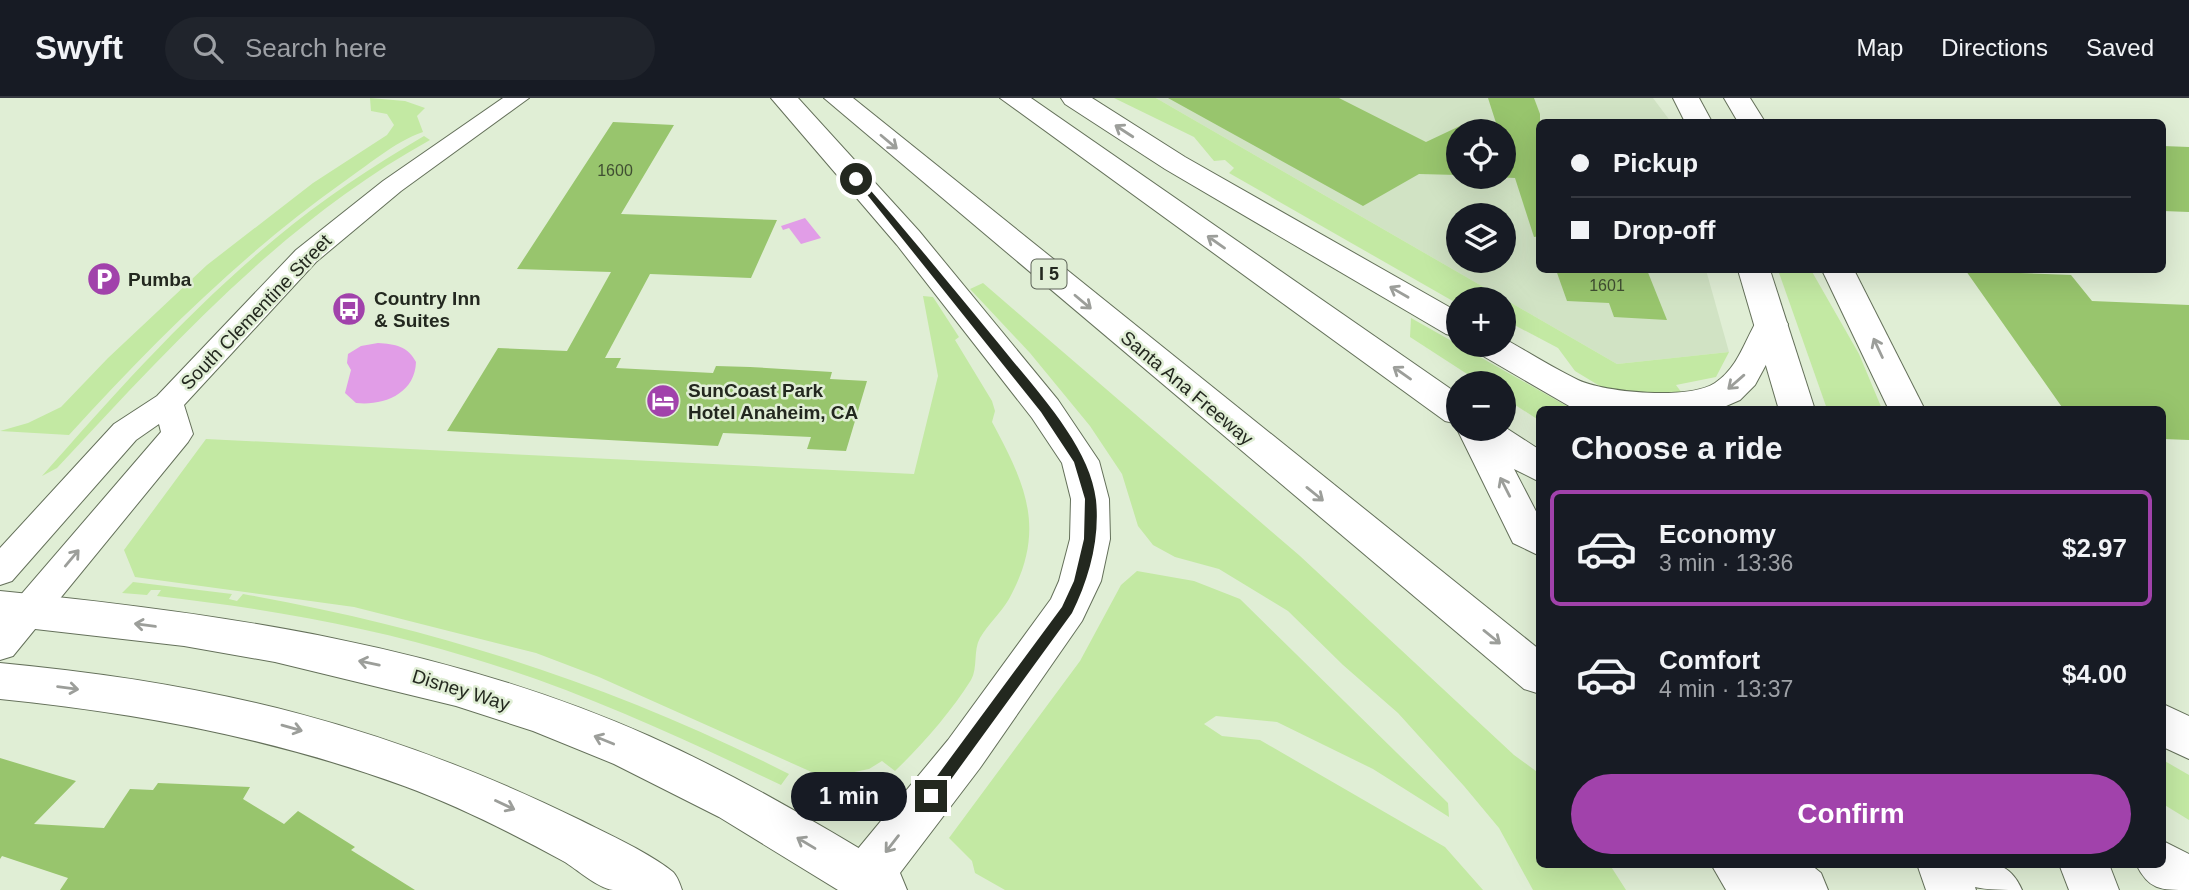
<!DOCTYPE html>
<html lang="en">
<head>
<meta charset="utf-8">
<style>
  :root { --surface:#171b24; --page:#20242c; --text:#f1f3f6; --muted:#9ea1a6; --line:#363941; --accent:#a142ab }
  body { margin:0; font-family:Helvetica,sans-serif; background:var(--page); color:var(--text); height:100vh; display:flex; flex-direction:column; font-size:26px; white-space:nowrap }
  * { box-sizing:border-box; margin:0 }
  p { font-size:23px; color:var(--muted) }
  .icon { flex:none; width:38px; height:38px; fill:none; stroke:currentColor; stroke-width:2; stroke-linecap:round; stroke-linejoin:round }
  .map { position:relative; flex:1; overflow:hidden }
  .side { position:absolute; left:1536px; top:308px; width:630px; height:462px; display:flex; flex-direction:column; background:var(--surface); border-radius:10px; box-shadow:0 7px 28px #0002 }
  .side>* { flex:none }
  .top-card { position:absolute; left:1536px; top:21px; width:630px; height:154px; border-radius:10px; box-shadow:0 7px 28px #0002; display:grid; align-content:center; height:154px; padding:0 35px; background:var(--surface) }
  .tools { position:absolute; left:1446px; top:21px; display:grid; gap:14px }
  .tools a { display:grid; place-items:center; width:70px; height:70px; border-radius:50%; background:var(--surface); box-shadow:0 7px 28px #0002; font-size:35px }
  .end { position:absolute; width:32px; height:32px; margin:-16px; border:9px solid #23281f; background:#fff; box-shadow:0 0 0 4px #fff }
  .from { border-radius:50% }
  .bubble { position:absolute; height:49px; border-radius:24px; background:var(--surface); box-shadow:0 7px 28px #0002; font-size:23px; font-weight:800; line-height:49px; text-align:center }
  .top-card b { display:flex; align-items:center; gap:24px; height:66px; font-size:26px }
  .top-card b+b { border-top:2px solid var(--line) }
  .top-card i { width:18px; height:18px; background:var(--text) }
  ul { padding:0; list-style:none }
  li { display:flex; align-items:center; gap:21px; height:116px; margin:0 14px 10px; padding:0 21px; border:4px solid transparent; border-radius:10px }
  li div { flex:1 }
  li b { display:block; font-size:26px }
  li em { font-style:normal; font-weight:800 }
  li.on { border-color:var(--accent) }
  li>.icon { width:63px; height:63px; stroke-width:1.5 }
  h2 { padding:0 35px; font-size:32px; line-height:84px }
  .primary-button { display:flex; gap:14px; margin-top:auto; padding:14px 35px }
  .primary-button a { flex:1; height:80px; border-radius:42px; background:var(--accent); color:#fff; font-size:28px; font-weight:800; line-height:80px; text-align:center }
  header { display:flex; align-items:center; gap:42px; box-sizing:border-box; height:98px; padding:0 35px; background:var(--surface); border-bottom:2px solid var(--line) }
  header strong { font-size:33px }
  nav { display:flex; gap:38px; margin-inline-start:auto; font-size:24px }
  .search { width:490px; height:63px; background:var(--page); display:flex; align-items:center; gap:18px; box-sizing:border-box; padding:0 24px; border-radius:38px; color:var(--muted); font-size:26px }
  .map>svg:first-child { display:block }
  .built { fill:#d1e3c4; fill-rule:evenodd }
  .green { fill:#c3e9a3 }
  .water { fill:#e19de7 }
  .building { fill:#98c56d }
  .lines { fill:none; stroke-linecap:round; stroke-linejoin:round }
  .minor-casing { stroke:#64705a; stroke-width:2 }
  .major-casing { stroke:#64705a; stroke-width:2 }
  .highway-casing { stroke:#64705a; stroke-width:2 }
  .minor { fill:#fff; fill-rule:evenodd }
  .major { fill:#fff; fill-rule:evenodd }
  .highway { fill:#fff; fill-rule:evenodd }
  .oneway { stroke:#9c9e9a }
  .route { fill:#23281f }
  .labels { text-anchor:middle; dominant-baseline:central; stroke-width:5; stroke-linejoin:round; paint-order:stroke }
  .number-label { font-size:16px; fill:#404f32 }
  .shield { fill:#e0eed5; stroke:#5c6356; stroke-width:2 }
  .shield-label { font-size:18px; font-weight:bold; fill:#23281f }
  .poi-label { font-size:19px; font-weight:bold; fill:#23281f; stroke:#e0eed5; text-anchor:start }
  .street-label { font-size:19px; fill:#23281f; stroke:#e0eed5 }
</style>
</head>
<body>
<header>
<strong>Swyft</strong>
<div class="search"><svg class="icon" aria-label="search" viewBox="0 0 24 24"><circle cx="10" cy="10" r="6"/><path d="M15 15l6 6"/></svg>Search here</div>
<nav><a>Map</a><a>Directions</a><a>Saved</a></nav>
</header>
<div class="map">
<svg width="2189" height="792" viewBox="0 0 2189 792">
  <rect width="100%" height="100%" fill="#e0eed5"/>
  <path class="built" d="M1156 0H1653L1671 24H1540V172H1706L1729 254 1617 266ZM1458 33H1503V79H1458ZM1458 117H1503V163H1458Z"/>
  <g class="green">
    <path d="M370 0 405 3 425 10 417 18 423 34C394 44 367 68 342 85 241 157 153 245 69 337L0 333 28 325 61 309 108 260 207 167 313 85 387 37 394 27 387 16 371 13Z"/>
    <path d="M1114 0H1156L1617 266 1729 254 1716 279 1676 287 1685 299 1658 301 1603 290 1575 273 1558 250 1503 221V201H1458V206L1229 75 1234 70 1225 62 1214 63 1194 39Z"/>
    <path d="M424 38 430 42C282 124 171 248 57 370L42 378C115 295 190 211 276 140 321 102 373 68 424 38Z"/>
    <path d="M1778 172H1811L1859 256 1882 311H1827Z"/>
    <path d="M983 185 1300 458 1514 657 1540 676V766L1610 767 1626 792H1533L1499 730 1464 688 1398 615 1343 567 1288 513 1219 471 1175 459 1153 447 1138 428 1122 376 1090 328 1030 255 970 191Z"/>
    <path d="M923 198 933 199 959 239 955 242 992 303 995 313 992 324C1026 387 1047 432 1009 501 1001 515 988 526 980 540 973 552 978 570 971 582 951 614 922 647 895 673L882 663 869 671 825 680 599 579 536 555 354 509 135 479 124 452 206 341 914 376 938 278Z"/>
    <path d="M1411 220 1572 311 1540 312V323L1503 299V285H1481L1410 239Z"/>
    <path d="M1137 473 1194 483 1240 501 1448 705 1449 719 1373 671 1277 624 1216 618 1204 626 1222 638 1260 642 1445 749 1483 792H1005L975 775 972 763 949 740 1080 563 1121 487Z"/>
    <path d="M133 484 232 496 229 501 237 503 243 496C436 530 613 587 789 676L781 687C680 639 577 591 468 559 367 528 262 510 157 498L161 492H151L147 497 122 495Z"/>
    <path d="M2163 662 2189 677V722L2163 706Z"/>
  </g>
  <g class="water">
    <path d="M805 120 821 140 801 146 789 130 783 132 781 128Z"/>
    <path d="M378 245C395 246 408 248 416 264 415 296 383 308 356 305L345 295 351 272 347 265 348 256 361 248Z"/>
  </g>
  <g class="building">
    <path d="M1168 0H1339L1426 44 1462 27 1497 28 1488 0H1534L1540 16V138L1534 139 1515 80 1493 79H1503V33H1458V77L1419 76 1363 108Z"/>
    <path d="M613 24 674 27 621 116 777 122 751 180 650 176 605 260H621L616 270 713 275 716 268 750 269 832 274 830 281 867 283 846 353 807 351 811 339 723 335 718 348 447 333 498 250 567 253 611 174 517 171Z"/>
    <path d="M2163 48 2189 49V114L2163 113Z"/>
    <path d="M1556 172H1647L1667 222 1614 219 1609 205 1567 203Z"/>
    <path d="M1966 173 2071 177 2092 203 2189 207V342L2163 341V312H2064Z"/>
    <path d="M0 660 76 683 34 726 104 730 130 691 153 692 158 685 250 689 243 701 284 726 298 713 355 749 351 752 415 792H60L68 780 2 758 0 761Z"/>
  </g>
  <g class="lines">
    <g class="minor-casing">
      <path id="minor" d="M503 0H529L401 93 316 164 184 307 193 336 188 344 13 558 0 562V521L161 334 159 326 136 342 12 483 0 487V450L114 326 157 298 296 152 383 83Z"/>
    </g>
    <g class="major-casing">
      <g id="major">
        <path d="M1673 0H1699L1712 24H1685Z"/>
        <path d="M1724 0H1750L1765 24H1738Z"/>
        <path d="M1738 172H1770L1815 312H1779Z"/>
        <path d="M1822 172H1854L1925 312H1889Z"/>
        <path d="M0 493C220 515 445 547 649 638 736 677 818 725 900 775L907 792H838L719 719 614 666 533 633 456 608 275 564 184 548 0 527Z"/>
        <path d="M0 565C214 585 386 627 580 722 608 736 648 754 673 774 677 778 680 786 682 792 660 792 635 792 613 792 597 790 577 771 563 763 512 735 458 708 404 688 272 640 139 615 0 601Z"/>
        <path d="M2163 606 2189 618V661L2163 649Z"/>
        <path d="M1917 766H1967L1976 792H1926Z"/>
        <path d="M2059 766H2109L2119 792H2069Z"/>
      </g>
    </g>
    <g class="highway-casing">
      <g id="highway">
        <path d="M771 0H798L919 133 1058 302 1099 363 1109 401 1110 441 1101 483 1082 523 980 670 887 792H845L840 781 847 764 948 642 1051 501 1059 483 1070 441 1071 401 1062 365 1032 320 897 147Z"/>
        <path d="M824 0H853L1540 552V596L1524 591Z"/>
        <path d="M1000 0H1031L1458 296V326L1445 323Z"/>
        <path d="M1061 0H1092L1185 59 1458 214V239L1446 236 1165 71 1065 6Z"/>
        <path d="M1771 215 1783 219 1788 226 1755 287 1740 302 1717 312H1576L1478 255 1473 247H1503V240C1528 254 1553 270 1578 282 1606 295 1689 302 1715 285 1739 269 1745 241 1759 219Z"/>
        <path d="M1503 328 1540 352V384L1514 371 1540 421V458L1513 445 1457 331H1503Z"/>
        <path d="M2163 743 2189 756V792C2160 792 2149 792 2136 766H2163Z"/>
        <path d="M1711 766H1810L1821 775 1828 792H1726Z"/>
        <path d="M1939 766C1975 766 2006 754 2022 792 1986 792 1956 792 1939 766Z"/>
      </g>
    </g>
    <use href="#minor" class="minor"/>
    <use href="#major" class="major"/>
    <use href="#highway" class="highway"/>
  </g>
  <defs><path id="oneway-shaft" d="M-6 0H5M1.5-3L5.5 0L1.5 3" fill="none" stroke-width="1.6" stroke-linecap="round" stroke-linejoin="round" transform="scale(1.75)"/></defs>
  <g class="oneway">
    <use href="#oneway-shaft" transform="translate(1124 33) rotate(-147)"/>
    <use href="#oneway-shaft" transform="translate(889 44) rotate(40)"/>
    <use href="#oneway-shaft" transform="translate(1216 144) rotate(-145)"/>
    <use href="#oneway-shaft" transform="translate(1399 194) rotate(-150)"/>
    <use href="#oneway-shaft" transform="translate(1083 204) rotate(40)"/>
    <use href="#oneway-shaft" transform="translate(1878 250) rotate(-115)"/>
    <use href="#oneway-shaft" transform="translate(1402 275) rotate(-145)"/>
    <use href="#oneway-shaft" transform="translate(1736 284) rotate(139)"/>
    <use href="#oneway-shaft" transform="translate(1505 389) rotate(-117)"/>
    <use href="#oneway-shaft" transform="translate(1315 396) rotate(39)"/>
    <use href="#oneway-shaft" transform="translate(72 460) rotate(-50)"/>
    <use href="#oneway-shaft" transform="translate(145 527) rotate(-172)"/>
    <use href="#oneway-shaft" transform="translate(1492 539) rotate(39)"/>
    <use href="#oneway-shaft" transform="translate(369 565) rotate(-168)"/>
    <use href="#oneway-shaft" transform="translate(68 590) rotate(7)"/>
    <use href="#oneway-shaft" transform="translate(292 630) rotate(16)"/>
    <use href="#oneway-shaft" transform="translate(604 642) rotate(-158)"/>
    <use href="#oneway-shaft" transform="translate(505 707) rotate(25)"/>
    <use href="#oneway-shaft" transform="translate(806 745) rotate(-149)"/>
    <use href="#oneway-shaft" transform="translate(892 746) rotate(128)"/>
  </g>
  <path class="route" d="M853 79H859C907 134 953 190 999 246 1033 289 1090 347 1096 402 1100 441 1089 481 1072 515L936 702 931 704 926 702V693L1062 509 1074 483 1084 441 1085 401 1074 364 1041 314Z"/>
  <defs>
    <g id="parking-disc" transform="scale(1.75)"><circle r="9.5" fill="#a142ab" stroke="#e0eed5"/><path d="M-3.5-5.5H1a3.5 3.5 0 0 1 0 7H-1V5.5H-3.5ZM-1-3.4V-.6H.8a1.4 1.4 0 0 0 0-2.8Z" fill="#fff"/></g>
    <g id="bus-disc" transform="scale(1.75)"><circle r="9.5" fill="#a142ab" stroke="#e0eed5"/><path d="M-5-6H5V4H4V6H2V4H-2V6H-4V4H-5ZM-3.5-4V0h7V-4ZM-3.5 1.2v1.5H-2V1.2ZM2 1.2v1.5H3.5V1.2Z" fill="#fff"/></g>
    <g id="hotel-disc" transform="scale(1.75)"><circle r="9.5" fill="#a142ab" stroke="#e0eed5"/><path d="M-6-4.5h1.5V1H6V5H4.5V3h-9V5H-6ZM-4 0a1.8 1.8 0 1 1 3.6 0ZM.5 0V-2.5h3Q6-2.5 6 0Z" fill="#fff"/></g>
  </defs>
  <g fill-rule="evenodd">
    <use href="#parking-disc" x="104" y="181"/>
    <use href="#bus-disc" x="349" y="211"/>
    <use href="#hotel-disc" x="663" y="303"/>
  </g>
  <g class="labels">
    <g class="number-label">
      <text x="615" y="72">1600</text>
      <text x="1607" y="187">1601</text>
    </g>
    <rect class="shield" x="1031.5" y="161.5" width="35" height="29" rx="5"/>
    <g class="shield-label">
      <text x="1049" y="176">I 5</text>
    </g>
    <g class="poi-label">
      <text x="128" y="181">Pumba</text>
      <text x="374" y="200">Country Inn<tspan x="374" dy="22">&amp; Suites</tspan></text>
      <text x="688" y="292">SunCoast Park<tspan x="688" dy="22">Hotel Anaheim, CA</tspan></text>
    </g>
    <g class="street-label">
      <text transform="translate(256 214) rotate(-46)">South Clementine Street</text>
      <text transform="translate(1187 290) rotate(40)">Santa Ana Freeway</text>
      <text transform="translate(461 592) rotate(17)">Disney Way</text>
    </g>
  </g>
</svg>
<div class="tools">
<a><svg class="icon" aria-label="locate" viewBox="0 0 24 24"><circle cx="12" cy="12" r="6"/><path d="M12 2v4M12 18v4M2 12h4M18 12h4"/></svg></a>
<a><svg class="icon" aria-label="layers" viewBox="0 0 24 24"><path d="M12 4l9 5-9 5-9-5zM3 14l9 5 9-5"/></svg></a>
<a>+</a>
<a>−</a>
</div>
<i class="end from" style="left:856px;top:81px"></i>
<i class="end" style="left:931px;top:698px"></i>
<div class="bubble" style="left:791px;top:674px;width:116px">1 min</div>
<div class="top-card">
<b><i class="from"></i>Pickup</b>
<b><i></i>Drop-off</b>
</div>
<section class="side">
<h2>Choose a ride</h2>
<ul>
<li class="on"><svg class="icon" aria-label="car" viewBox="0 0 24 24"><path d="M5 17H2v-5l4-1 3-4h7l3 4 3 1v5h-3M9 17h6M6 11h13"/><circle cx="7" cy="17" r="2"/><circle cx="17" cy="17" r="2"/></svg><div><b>Economy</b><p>3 min · 13:36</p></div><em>$2.97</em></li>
<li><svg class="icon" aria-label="car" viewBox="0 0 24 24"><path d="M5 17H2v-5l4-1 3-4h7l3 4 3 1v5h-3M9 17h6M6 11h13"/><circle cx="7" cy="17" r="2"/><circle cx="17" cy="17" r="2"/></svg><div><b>Comfort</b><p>4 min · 13:37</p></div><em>$4.00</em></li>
</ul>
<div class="primary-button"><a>Confirm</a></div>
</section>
</div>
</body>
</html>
